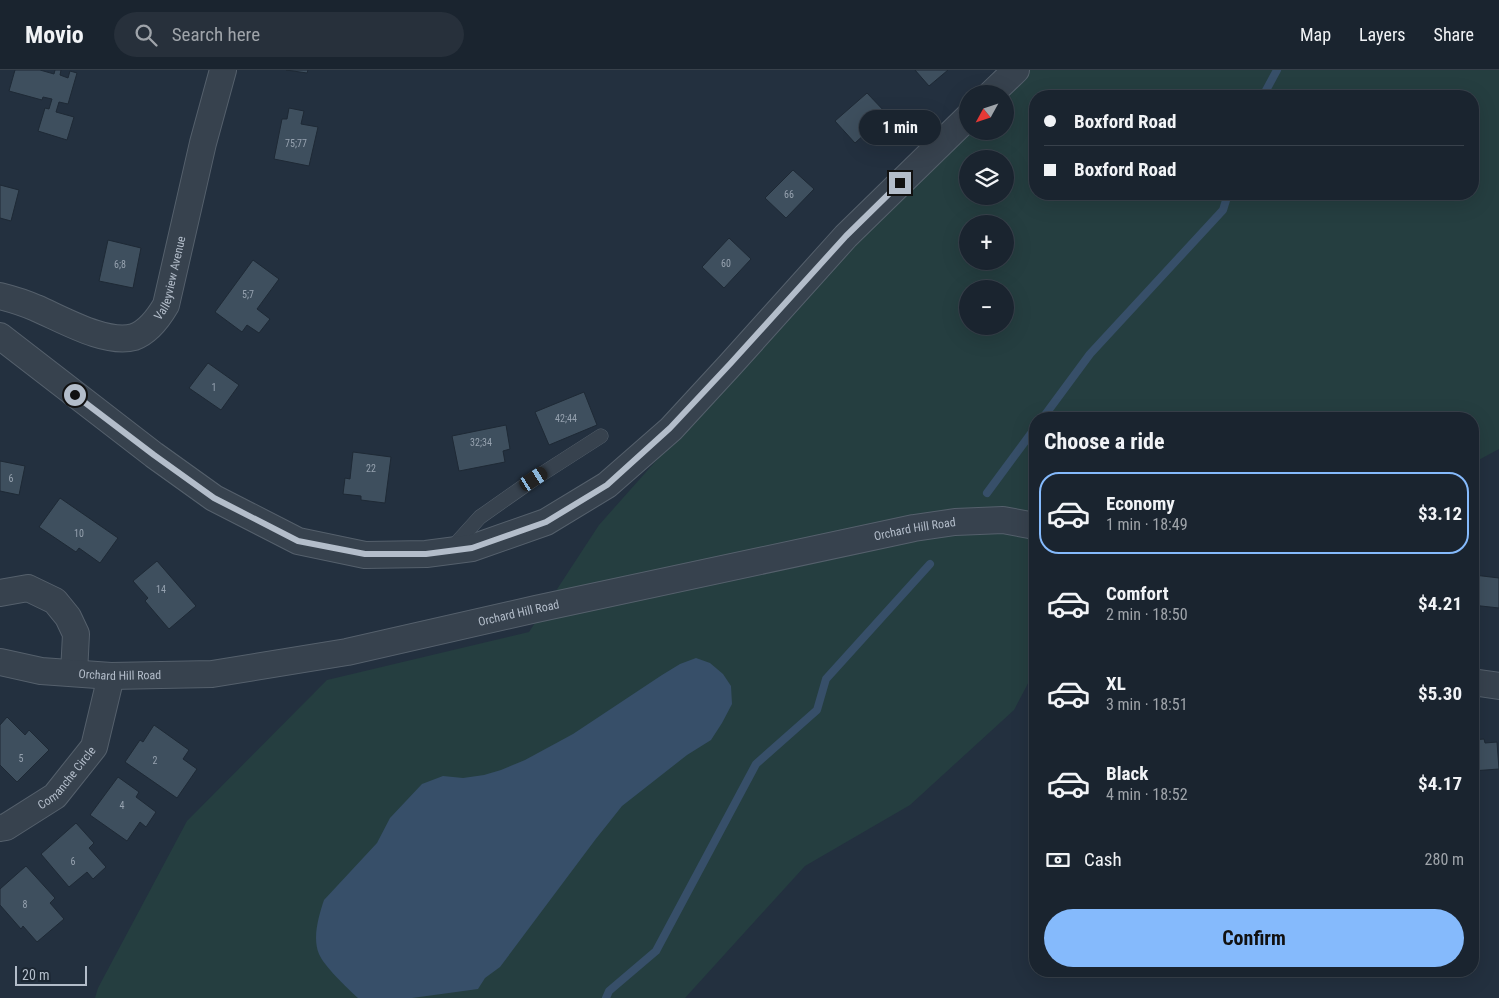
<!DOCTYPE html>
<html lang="en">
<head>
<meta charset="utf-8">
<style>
  :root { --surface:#1a242f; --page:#27303b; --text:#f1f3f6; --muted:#9fa4aa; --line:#38414b; --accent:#85bafc }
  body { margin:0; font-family:"Roboto Condensed",sans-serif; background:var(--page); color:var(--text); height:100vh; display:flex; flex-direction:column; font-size:19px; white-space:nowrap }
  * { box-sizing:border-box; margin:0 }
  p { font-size:16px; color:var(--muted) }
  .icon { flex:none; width:28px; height:28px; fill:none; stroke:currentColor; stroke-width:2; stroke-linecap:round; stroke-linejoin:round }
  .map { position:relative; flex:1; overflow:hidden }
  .panel { position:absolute; left:1029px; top:342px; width:450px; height:565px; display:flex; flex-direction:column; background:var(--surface); border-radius:20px; box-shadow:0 5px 20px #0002,0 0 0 1px var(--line) }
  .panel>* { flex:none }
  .top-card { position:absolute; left:1029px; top:20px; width:450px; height:110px; border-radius:20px; box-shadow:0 5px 20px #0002,0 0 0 1px var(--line); display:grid; align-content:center; height:110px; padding:0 15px; background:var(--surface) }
  .needle { width:32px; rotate:230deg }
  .buttons { position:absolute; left:959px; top:15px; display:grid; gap:10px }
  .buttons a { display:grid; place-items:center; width:55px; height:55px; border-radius:50%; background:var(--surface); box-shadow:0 5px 20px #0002,0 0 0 1px var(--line); font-size:25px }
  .scale { position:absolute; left:15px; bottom:12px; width:72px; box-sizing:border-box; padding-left:5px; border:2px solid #b3bdca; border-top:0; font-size:14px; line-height:18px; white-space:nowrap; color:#b3bdca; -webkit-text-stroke:4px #1c2733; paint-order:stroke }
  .end { position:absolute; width:22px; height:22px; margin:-11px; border:6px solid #b3bdca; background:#111; box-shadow:0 0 0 2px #111 }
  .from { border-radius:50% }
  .bubble { position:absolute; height:35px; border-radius:18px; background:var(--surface); box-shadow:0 5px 20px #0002,0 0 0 1px var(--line); font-size:16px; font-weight:700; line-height:35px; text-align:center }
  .car { position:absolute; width:15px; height:30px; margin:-15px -8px; border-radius:6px; box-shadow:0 0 4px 1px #0007; background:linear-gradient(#222 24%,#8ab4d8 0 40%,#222 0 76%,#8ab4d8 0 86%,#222 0) }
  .top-card b { display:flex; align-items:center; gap:18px; height:48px; font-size:19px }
  .top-card b+b { border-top:1px solid var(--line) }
  .top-card i { width:12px; height:12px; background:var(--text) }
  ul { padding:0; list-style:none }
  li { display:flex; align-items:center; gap:15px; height:82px; margin:0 10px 8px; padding:0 5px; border:2px solid transparent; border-radius:20px }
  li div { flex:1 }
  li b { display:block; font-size:19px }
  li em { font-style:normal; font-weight:700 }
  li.on { border-color:var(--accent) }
  li>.icon { width:45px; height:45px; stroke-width:1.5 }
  h2 { padding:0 15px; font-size:22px; line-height:60px }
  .pay { display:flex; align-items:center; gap:12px; height:55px; padding:0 15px; font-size:19px }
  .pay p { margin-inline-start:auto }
  .button { display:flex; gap:10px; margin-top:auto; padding:10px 15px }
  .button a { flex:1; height:58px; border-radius:30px; background:var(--accent); color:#111; font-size:20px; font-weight:700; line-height:58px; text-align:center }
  header { display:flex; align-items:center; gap:30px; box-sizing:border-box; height:70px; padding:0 25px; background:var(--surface); border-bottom:1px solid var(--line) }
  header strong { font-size:24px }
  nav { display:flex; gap:28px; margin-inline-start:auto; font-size:18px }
  .search { width:350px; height:45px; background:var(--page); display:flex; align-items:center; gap:12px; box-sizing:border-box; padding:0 18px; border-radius:28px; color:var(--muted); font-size:19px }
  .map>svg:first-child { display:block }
  .green { fill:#253e40; fill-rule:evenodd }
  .water { fill:#374f69 }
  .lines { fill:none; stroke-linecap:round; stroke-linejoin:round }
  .stream { stroke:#374f69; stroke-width:8 }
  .building { fill:#3e4f5e; stroke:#1e2935 }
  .lane-casing { stroke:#55606c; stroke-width:15 }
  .street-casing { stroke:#55606c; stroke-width:28 }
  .lane { stroke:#37424e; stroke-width:14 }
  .street { stroke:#37424e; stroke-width:26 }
  .route { stroke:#b3bdca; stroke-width:6 }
  .labels { text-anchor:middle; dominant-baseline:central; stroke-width:4; stroke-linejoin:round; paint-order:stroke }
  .number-label { font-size:10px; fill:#96a2af }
  .street-label { font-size:12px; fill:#b3bdca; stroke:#1c2733 }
</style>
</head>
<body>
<header>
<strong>Movio</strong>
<div class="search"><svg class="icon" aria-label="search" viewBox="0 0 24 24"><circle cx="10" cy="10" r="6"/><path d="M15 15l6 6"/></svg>Search here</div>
<nav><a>Map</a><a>Layers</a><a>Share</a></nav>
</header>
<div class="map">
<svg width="1499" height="928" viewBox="0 0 1499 928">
  <rect width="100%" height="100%" fill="#23303f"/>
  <path class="green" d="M1030 0H1499V379L1473 393 1472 349H1035V600L1014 640 910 735 805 796 685 928H95L98 918 187 751 327 610 529 562 599 455 702 339 823 200 968 61H1005V24ZM1035 26H1472V124H1035ZM968 89H1005V126H968ZM968 154H1005V191H968ZM968 219H1005V256H968Z"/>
  <path class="water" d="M696 588 710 593 723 604 731 616 732 634 722 653 711 670 687 685 622 736 595 770 500 897 485 908 478 919 412 928H358C347 918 324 896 319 884 312 868 319 845 324 830L377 773 390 748 422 714 443 706 463 708 484 705 501 700 525 690 573 664 662 605 680 594Z"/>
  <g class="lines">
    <g class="stream">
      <path d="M1263 26 1277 0"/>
      <path d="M1042 349 1090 284 1223 140 1228 124"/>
      <path d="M987 423 1035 358"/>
      <path d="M606 928 609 921 656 881 756 694 817 640 826 609 930 494"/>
    </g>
  </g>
  <g class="building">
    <path d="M15 0H40L54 4 55 0H61L60 5 68 8 70 1 77 3 68 34 59 32 56 42 74 47 67 70 38 61 45 38 49 39 52 29 43 27 42 30 9 21Z"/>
    <path d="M286 0H308L307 3Z"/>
    <path d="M915 0H948L929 16Z"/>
    <path d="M867 23 887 44 855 73 835 51Z"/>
    <path d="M289 38 304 41 301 54 318 57 309 96 274 89 282 49H287Z"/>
    <path d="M793 100 814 119 786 148 765 128Z"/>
    <path d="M0 115 19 120 11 151 0 148Z"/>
    <path d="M729 168 751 189 724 218 702 197Z"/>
    <path d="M108 170 141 178 133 218 99 211Z"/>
    <path d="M253 190 279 209 257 239 270 249 259 263 247 255 242 262 215 242Z"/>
    <path d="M208 293 239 315 221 340 189 318Z"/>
    <path d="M584 322 597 355 549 375 535 342Z"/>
    <path d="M506 355 510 379 503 381 505 392 459 401 452 366Z"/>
    <path d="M353 382 391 387 385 433 361 430V426L343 424 345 408 350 409Z"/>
    <path d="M0 391 25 396 19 425 0 421Z"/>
    <path d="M60 428 118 468 100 493 79 478 76 482 39 457Z"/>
    <path d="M157 491 196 536 169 559 145 531 148 528 133 511Z"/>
    <path d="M1474 505 1499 508V538L1472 535Z"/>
    <path d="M7 647 25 665 29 660 49 680 17 712 0 695V655Z"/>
    <path d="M154 655 189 680 183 689 197 699 177 728 125 692 140 670 143 672Z"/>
    <path d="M1484 669 1485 673 1497 672 1499 699 1472 701V670Z"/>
    <path d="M118 707 139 722 136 727 156 742 146 757 140 752 127 771 90 745Z"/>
    <path d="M76 753 94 773 89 778 106 797 93 809 87 802 69 817 41 784Z"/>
    <path d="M26 796 55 828 50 833 64 849 37 872 23 856 21 859 0 835V819Z"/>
  </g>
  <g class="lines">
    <g class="lane-casing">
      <path id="lane" d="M451 479 480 447 534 409 601 366"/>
    </g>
    <g class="street-casing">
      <g id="street">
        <path d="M991 24 1016 0"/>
        <path id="s1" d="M0 226C12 229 25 233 36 238 62 249 106 275 134 267 148 262 159 247 166 235L203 73 223 0"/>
        <path d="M0 266 154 385 214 428 298 471 365 485 426 484 472 478 546 452 607 415 671 359 730 295 846 166 968 47"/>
        <path d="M0 523 28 518 55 531 68 547 76 564 74 603"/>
        <path id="s2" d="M0 592 41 601 111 606 212 604 347 582 536 539 914 458 955 452 1003 450 1035 456"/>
        <path d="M1472 612 1499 616"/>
        <path id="s3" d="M0 758 6 757 55 726 94 677 111 606"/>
      </g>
    </g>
    <use href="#lane" class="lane"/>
    <use href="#street" class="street"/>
  </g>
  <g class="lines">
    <path class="route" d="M75 325 154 385 214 428 298 471 365 484H426L472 478 546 452 607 415 670 358 730 294 846 166 900 113"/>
  </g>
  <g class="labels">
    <g class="number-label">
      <text x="296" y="73">75;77</text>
      <text x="789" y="124">66</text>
      <text x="726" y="193">60</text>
      <text x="120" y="194">6;8</text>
      <text x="248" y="224">5;7</text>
      <text x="214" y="317">1</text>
      <text x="566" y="348">42;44</text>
      <text x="481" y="372">32;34</text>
      <text x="371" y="398">22</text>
      <text x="11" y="408">6</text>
      <text x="79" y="463">10</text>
      <text x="161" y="519">14</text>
      <text x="21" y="688">5</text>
      <text x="155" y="690">2</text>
      <text x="122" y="735">4</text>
      <text x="73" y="791">6</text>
      <text x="25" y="834">8</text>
    </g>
    <g class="street-label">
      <text stroke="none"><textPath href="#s1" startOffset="215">Valleyview Avenue</textPath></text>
      <text stroke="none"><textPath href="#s2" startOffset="931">Orchard Hill Road</textPath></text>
      <text stroke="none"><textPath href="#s2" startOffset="526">Orchard Hill Road</textPath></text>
      <text stroke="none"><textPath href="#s2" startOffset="121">Orchard Hill Road</textPath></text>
      <text stroke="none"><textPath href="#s3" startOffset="85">Comanche Circle</textPath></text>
    </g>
  </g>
</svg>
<div class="buttons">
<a><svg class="needle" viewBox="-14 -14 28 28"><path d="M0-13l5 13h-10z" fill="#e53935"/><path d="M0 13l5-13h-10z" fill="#9fa4aa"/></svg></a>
<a><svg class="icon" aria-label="layers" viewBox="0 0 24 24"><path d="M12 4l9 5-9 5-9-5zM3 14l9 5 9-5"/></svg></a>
<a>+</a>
<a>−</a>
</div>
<div class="scale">20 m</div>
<i class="end from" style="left:75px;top:325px"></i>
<i class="end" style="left:900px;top:113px"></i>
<div class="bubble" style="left:859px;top:40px;width:82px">1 min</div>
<i class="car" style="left:534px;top:409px;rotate:57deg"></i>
<div class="top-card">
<b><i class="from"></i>Boxford Road</b>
<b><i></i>Boxford Road</b>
</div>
<section class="panel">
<h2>Choose a ride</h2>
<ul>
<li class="on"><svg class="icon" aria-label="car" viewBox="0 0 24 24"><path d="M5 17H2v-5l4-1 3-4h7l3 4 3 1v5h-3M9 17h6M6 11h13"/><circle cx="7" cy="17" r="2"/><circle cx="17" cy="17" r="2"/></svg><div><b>Economy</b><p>1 min · 18:49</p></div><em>$3.12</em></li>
<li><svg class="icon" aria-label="car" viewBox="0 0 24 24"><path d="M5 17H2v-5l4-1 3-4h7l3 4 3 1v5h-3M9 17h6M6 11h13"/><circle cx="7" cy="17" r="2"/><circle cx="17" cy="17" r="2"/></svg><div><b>Comfort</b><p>2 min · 18:50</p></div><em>$4.21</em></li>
<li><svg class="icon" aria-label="car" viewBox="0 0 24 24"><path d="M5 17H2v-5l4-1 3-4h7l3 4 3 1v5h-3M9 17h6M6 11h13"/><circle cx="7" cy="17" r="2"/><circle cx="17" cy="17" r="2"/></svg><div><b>XL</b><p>3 min · 18:51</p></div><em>$5.30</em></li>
<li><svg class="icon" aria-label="car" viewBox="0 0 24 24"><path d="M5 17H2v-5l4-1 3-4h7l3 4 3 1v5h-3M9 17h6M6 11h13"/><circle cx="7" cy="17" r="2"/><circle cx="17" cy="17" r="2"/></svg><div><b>Black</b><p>4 min · 18:52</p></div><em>$4.17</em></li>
</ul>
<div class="pay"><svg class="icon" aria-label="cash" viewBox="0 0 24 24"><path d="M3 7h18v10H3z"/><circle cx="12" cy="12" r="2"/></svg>Cash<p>280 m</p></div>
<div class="button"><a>Confirm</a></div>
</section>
</div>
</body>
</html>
